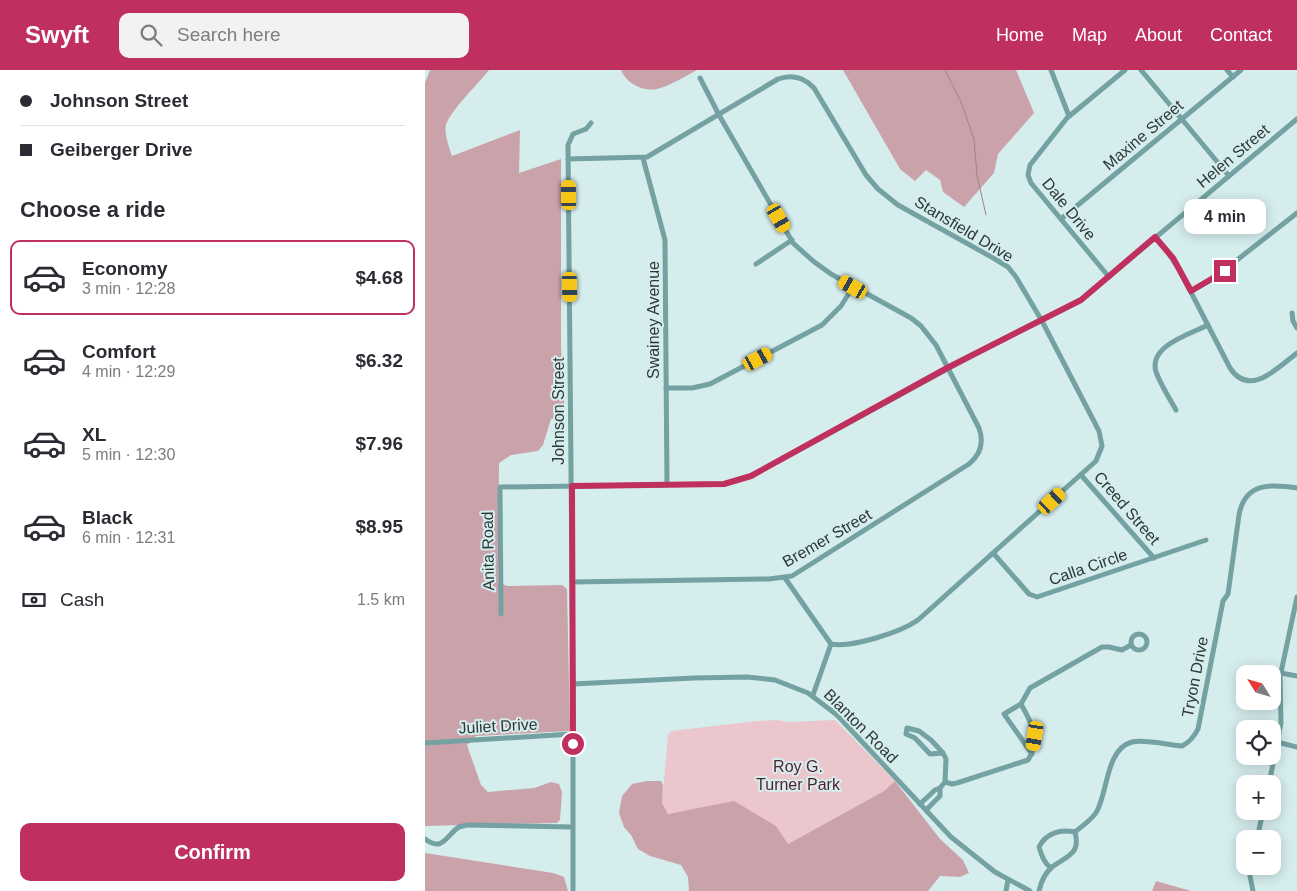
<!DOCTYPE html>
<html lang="en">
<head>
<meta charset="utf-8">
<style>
  :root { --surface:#fff; --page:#f2f2f3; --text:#2b2b33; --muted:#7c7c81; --line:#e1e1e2; --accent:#bf305e }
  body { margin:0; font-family:Helvetica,sans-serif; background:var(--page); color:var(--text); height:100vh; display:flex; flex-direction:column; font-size:19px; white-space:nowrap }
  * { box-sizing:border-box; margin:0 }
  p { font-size:16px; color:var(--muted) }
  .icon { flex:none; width:28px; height:28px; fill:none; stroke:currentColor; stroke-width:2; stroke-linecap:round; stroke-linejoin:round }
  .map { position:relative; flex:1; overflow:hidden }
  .side { display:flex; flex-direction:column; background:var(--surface); width:425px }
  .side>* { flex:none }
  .guide { display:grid; align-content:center; height:110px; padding:0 20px; background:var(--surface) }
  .needle { width:32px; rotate:307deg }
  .fabs { position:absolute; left:811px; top:595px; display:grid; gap:10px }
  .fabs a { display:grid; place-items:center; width:45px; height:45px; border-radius:10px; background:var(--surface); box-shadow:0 2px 12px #0003; font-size:25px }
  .end { position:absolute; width:22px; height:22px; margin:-11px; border:6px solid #bf305e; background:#fff; box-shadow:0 0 0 2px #fff }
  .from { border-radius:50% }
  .bubble { position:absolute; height:35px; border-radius:10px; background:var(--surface); box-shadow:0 2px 12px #0003; font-size:16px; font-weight:700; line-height:35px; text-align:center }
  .car { position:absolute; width:15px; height:30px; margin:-15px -8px; border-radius:6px; box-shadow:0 0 4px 1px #0007; background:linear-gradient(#f5c518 24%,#345 0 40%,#f5c518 0 76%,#345 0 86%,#f5c518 0) }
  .guide b { display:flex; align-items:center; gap:18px; height:48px; font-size:19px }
  .guide b+b { border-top:1px solid var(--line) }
  .guide i { width:12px; height:12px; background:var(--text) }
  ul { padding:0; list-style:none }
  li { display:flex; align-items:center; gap:15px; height:75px; margin:0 10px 8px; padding:0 10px; border:2px solid transparent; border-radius:10px }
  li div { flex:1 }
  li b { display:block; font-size:19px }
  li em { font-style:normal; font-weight:700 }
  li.selected { border-color:var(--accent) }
  li>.icon { width:45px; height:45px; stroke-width:1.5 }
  h2 { padding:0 20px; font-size:22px; line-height:60px }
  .pay { display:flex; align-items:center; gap:12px; height:55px; padding:0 20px; font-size:19px }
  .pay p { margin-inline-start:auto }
  .action { display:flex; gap:10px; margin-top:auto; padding:10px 20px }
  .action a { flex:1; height:58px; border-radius:10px; background:var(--accent); color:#fff; font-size:20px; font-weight:700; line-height:58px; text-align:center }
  header { display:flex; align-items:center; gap:30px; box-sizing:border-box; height:70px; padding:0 25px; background:var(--accent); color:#fff }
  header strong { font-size:24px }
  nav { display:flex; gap:28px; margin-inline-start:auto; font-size:18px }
  .search { width:350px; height:45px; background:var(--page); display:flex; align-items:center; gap:12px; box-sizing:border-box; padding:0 18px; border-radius:10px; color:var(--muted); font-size:19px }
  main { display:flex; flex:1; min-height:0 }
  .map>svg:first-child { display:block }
  .green { fill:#ebc6cc }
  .forest { fill:#caa3aa }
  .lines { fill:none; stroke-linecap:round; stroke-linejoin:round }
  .stream { stroke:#a68188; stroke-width:1 }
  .minor { stroke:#74a1a2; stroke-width:5 }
  .route { stroke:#bf305e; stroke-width:6 }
  .labels { text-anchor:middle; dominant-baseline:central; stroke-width:4; stroke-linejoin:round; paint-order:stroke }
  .street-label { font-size:16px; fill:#2f3838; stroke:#d6eded }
  .park-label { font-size:16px; fill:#521f2c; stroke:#d6eded }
</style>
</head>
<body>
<header>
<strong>Swyft</strong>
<div class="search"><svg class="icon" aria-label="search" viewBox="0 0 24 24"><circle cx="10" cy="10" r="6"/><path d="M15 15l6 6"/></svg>Search here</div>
<nav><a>Home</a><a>Map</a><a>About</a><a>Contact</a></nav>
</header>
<main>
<section class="side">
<div class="guide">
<b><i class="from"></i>Johnson Street</b>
<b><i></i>Geiberger Drive</b>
</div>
<h2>Choose a ride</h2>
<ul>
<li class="selected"><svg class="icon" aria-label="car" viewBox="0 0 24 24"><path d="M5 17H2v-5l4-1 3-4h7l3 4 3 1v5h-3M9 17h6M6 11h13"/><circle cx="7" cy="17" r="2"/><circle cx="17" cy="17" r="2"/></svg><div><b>Economy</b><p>3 min · 12:28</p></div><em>$4.68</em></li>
<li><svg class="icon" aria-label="car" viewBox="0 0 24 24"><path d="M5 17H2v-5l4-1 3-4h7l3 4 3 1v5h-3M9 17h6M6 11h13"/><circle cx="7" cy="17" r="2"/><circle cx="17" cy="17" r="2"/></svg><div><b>Comfort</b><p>4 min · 12:29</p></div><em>$6.32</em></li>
<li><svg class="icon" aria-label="car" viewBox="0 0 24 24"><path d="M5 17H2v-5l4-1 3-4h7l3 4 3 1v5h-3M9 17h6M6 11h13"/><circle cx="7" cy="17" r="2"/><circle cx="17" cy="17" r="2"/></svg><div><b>XL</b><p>5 min · 12:30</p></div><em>$7.96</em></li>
<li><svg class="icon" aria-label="car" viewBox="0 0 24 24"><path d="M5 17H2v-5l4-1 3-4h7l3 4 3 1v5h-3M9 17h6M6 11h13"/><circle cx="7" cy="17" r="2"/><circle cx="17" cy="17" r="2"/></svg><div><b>Black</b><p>6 min · 12:31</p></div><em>$8.95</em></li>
</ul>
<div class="pay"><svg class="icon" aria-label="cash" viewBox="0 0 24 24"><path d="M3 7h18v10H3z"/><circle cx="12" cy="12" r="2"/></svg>Cash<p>1.5 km</p></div>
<div class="action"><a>Confirm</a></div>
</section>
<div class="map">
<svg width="872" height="821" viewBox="0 0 872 821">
  <rect width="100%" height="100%" fill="#d6eded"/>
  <path class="green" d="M352 650 364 652 410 650 470 711 459 721 363 774 259 741 243 744 237 733 243 665 246 661 332 651Z"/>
  <g class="forest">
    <path d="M5 0H64C54 13 25 41 21 55 19 64 24 77 27 86L95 60 94 103 136 89V276L140 347 126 349 118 375 113 381 86 385 74 393 73 512 82 516 137 515 142 519 145 661 51 666 42 675 56 715 63 722 109 718 126 712 134 714 137 722 135 750 132 753 0 756V13Z"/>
    <path d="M196 0H272C263 5 242 17 232 19 217 22 201 13 196 0Z"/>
    <path d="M418 0H591L609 43 573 84 569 103 539 137 518 122 515 110 501 100 490 111 475 99Z"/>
    <path d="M222 711H236L238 715 237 733 243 744 309 731 351 756 363 774 459 721 470 711 515 769 538 790 544 803 535 807 515 806 503 821H264L263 807 256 795 225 786 213 779 206 765 199 757 194 743 197 726 207 714Z"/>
    <path d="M0 783 128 803 139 807 143 821H0Z"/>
    <path d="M731 811 766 821H727Z"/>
  </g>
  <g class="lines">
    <path class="stream" d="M520 0 536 32 549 69 552 105 561 145"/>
    <g class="minor">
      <path d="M626 0 644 46"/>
      <path d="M716 0 804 106"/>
      <path d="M802 0 808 7"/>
      <path d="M218 88 240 170 242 415"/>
      <path d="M143 89 222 87 353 9C367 4 379 7 389 18L441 105 453 119 473 135 570 189 583 197 591 207 617 251 674 361 677 376 671 391 493 550C476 562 427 578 406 574"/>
      <path d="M636 149 816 0"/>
      <path d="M730 167 740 178 754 199 805 298C825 328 852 298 872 283"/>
      <path d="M331 194 367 170"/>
      <path d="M684 207 606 113 603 105 605 95 642 48 700 0"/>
      <path d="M766 221 789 208 872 143"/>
      <path d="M867 243 868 251 872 258"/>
      <path d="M241 318H267L285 314 397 255 416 236 428 217"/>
      <path d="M751 340C744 328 736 315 731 302 723 276 765 264 783 255"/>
      <path d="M656 405 729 488"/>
      <path d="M569 484 604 524 612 527 781 470"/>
      <path d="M360 508 406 574 388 625"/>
      <path d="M147 512 344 509 367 506 544 394C556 384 559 372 554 358L511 275 496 256 486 248 406 204 388 191 368 173 294 45 275 8"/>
      <path d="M76 544 75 417 299 414 326 406 559 279 656 230 872 49"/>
      <circle cx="714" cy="572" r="8"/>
      <path d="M856 603 872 606"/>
      <path d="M148 614 269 608 322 607 350 610 383 623 412 645 526 767 570 802 605 821"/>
      <path d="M596 634 605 618 677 577H684L697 580 706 575"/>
      <path d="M852 672 872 677"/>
      <path d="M0 673 148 664"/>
      <path d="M520 712 527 714 532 713 603 690C617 669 606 652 596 634L579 644 607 684"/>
      <path d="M844 714 856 653 855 607 872 527"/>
      <path d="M495 734 510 720 515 718 520 712 521 689 518 683 506 670 494 661 482 658 481 664 490 668 505 684 518 683"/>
      <path d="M501 740 515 726V718"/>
      <path d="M0 769C18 783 22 764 34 757 36 756 39 756 42 755L147 757"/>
      <path d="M832 769 838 741"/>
      <path d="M826 796 825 806 828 821"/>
      <path d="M626 798C619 793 617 786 614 777 621 763 635 759 650 762 657 756 668 749 672 741 683 721 681 679 707 672 717 669 745 675 757 676 765 672 769 667 773 659L798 531 803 524 814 445C820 412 846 414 872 418"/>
      <path d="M148 821V614L143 75 148 64 161 59 166 53"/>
      <path d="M581 821 583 810"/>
      <path d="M614 821C616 812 620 803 627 797 642 786 656 784 650 762"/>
    </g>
  </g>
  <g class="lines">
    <path class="route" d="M148 674 147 416 299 414 326 406 522 298 656 230 730 167 748 188 766 221 800 201"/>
  </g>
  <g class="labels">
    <g class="street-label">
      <text transform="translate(718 65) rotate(-40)">Maxine Street</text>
      <text transform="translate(808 86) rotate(-40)">Helen Street</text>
      <text transform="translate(644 139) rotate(51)">Dale Drive</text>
      <text transform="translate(539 159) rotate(31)">Stansfield Drive</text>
      <text transform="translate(228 250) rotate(-90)">Swainey Avenue</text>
      <text transform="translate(133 341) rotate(-90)">Johnson Street</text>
      <text transform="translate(702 438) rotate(49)">Creed Street</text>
      <text transform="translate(402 468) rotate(-30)">Bremer Street</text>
      <text transform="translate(63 481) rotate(-91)">Anita Road</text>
      <text transform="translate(663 497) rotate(-19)">Calla Circle</text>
      <text transform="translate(770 607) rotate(-79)">Tryon Drive</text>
      <text transform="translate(73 656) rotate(-3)">Juliet Drive</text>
      <text transform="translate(436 656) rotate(45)">Blanton Road</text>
    </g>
    <g class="park-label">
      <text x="373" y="696">Roy G.<tspan x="373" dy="18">Turner Park</tspan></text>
    </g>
  </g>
</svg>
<div class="fabs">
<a><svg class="needle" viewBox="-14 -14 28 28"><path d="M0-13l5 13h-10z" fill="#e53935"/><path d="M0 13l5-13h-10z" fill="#7c7c81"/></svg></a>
<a><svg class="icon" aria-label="locate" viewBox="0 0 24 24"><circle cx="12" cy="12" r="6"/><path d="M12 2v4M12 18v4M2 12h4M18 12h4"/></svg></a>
<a>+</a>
<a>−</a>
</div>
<i class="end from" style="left:148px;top:674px"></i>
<i class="end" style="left:800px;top:201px"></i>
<div class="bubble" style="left:759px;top:129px;width:82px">4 min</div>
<i class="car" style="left:144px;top:125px;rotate:359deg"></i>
<i class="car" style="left:354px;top:148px;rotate:150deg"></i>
<i class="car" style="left:145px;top:217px;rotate:179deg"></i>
<i class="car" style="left:428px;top:217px;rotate:300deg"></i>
<i class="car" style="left:333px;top:289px;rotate:62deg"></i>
<i class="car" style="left:627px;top:431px;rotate:48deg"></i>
<i class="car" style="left:610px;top:666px;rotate:189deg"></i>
</div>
</main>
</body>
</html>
